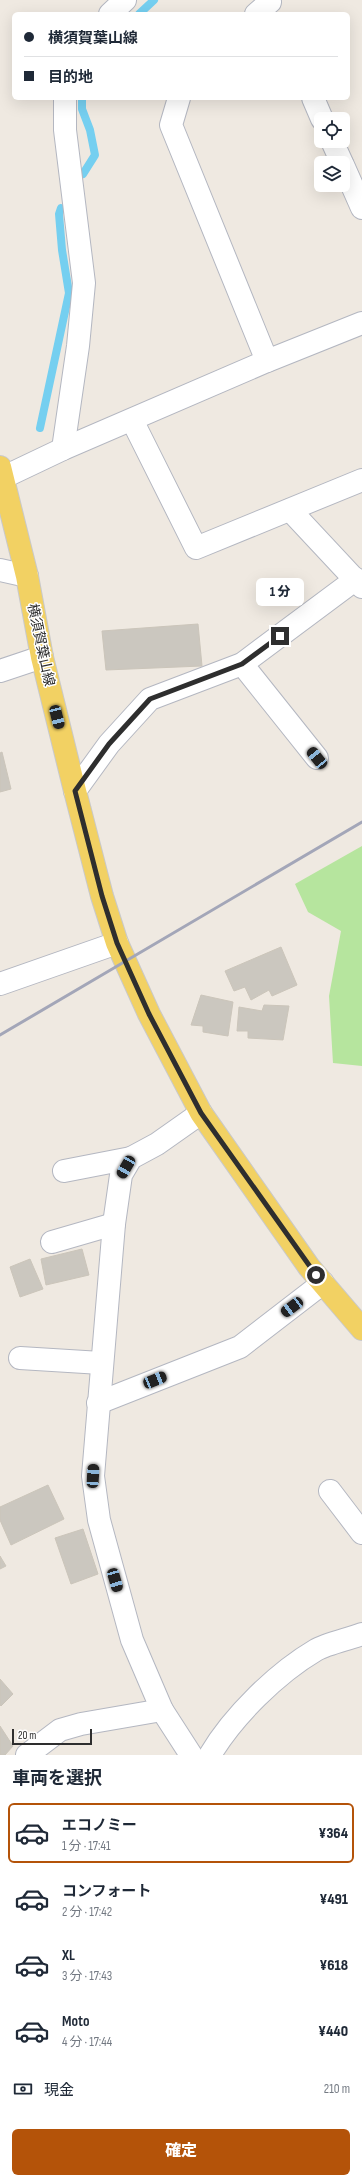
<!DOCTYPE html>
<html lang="ja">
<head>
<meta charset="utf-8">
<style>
  :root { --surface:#fff; --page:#f6f6f7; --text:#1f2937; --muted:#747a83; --line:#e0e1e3; --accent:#b45309 }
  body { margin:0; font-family:"Sofia Sans Condensed","Noto Sans JP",sans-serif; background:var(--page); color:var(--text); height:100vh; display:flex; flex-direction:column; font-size:15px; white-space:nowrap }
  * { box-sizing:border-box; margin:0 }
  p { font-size:13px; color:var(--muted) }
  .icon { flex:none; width:22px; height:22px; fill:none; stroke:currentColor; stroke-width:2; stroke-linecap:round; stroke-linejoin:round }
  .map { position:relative; height:1755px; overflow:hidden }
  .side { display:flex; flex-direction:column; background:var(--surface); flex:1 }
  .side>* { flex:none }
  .guide { position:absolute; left:12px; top:12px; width:338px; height:88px; border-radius:6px; box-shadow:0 4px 16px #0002; display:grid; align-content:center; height:88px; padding:0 12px; background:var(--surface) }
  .controls { position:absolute; left:314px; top:112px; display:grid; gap:8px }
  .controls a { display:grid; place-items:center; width:36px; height:36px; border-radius:6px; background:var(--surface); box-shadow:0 4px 16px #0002; font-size:20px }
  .scale { position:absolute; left:12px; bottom:10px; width:80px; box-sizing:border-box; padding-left:4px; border:2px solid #2e2e2e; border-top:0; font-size:11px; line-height:14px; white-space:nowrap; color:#2e2e2e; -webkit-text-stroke:3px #fff; paint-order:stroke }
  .end { position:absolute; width:18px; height:18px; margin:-9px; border:5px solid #2e2e2e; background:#fff; box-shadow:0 0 0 2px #fff }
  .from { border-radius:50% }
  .bubble { position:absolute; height:28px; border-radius:6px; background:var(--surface); box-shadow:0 4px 16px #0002; font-size:13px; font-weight:800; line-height:28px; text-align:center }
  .car { position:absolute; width:12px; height:24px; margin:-12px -6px; border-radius:5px; box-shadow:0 0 3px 1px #0007; background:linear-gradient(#222 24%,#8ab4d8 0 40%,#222 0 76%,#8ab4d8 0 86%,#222 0) }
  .guide b { display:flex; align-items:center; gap:14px; height:38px; font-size:15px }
  .guide b+b { border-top:1px solid var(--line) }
  .guide i { width:10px; height:10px; background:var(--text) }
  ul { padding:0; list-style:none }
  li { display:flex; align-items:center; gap:12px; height:60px; margin:0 8px 6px; padding:0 4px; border:2px solid transparent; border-radius:6px }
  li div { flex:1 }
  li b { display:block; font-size:15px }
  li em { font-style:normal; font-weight:800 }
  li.selected { border-color:var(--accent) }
  li>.icon { width:36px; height:36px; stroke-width:1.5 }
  h2 { padding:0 12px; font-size:18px; line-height:48px }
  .pay { display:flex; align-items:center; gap:10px; height:44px; padding:0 12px; font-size:15px }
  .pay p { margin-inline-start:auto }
  .primary-button { display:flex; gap:8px; margin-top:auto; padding:8px 12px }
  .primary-button a { flex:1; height:46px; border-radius:6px; background:var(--accent); color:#fff; font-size:16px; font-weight:800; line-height:46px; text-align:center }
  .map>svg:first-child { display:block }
  .green { fill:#b6e59e }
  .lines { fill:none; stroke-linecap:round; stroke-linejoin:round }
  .stream { stroke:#75cff0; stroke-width:8 }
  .building { fill:#cbc7bf; stroke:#cbc5ba }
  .minor-casing { stroke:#b4b7c1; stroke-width:24 }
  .major-casing { stroke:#c9c9c9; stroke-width:24 }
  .minor { stroke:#fff; stroke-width:22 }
  .major { stroke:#f2d163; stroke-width:22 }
  .rail { stroke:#a3a6b8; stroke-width:3 }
  .route { stroke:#2e2e2e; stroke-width:5 }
  .labels { text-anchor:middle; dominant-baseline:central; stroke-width:3; stroke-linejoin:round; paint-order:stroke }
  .street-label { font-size:14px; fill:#2e2e2e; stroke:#fff }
</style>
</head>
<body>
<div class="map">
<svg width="362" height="1755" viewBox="0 0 362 1755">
  <rect width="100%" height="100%" fill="#efe9e1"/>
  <path class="green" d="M362 846V1066L333 1063 329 996 341 931 308 912 295 884Z"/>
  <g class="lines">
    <g class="stream">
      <path d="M139 14 154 0"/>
      <path d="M82 98V109L90 130 95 155 83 174"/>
      <path d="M40 428 69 293 62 250 59 214 61 208"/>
    </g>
  </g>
  <g class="building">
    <path d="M198 624 202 666 106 670 102 631Z"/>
    <path d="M2 752 11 789 0 792V753Z"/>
    <path d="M281 947 297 985 272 996 269 990 251 1000 245 987 234 991 225 971Z"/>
    <path d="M201 995 233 1002 228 1036 203 1032V1026L191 1025Z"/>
    <path d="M264 1005 289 1006 283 1040 248 1038V1031H237L239 1007 262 1011Z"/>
    <path d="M82 1249 89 1275 46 1285 41 1259Z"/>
    <path d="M30 1259 43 1289 20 1297 10 1267Z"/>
    <path d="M48 1485 64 1519 11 1545 0 1520V1507Z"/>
    <path d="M83 1529 98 1574 71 1584 55 1538Z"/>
    <path d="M0 1556 6 1566 0 1569Z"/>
    <path d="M0 1679 13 1694 1 1706 0 1705Z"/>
    <path d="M0 1726 13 1746 5 1755H0Z"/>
  </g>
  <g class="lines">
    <g class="minor-casing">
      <g id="minor">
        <path d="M110 14 125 0"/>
        <path d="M256 14 270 2"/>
        <path d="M179 98 171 125 267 361"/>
        <path d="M313 98 322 119"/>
        <path d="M332 141 342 163"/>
        <path d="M343 165 362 208"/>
        <path d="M132 420 196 548 362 480"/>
        <path d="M63 449 78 346 84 283 65 130V98"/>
        <path d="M2 478 63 449 267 361 362 323"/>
        <path d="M290 510 362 587"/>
        <path d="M0 570 27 576"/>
        <path d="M242 664 317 758"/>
        <path d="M0 671 42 657"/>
        <path d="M75 791 109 744 150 699 242 664 356 579"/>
        <path d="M0 984 117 943"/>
        <path d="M64 1171 131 1158"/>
        <path d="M52 1242 114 1224"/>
        <path d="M20 1358 101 1363"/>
        <path d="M98 1403 240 1347 323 1283"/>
        <path d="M330 1491 362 1533"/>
        <path d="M27 1755 60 1730 81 1724 162 1710"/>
        <path d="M191 1755 162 1710 132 1640 99 1520 93 1476 114 1224 121 1175 131 1158 157 1144 201 1113"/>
        <path d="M210 1755C233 1716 277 1673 316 1650 326 1644 349 1639 362 1634"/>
      </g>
    </g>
    <g class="major-casing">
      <path id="major" d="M0 467 27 576 42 657 75 791 102 896 117 943 149 1014 201 1113 309 1267 362 1329"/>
    </g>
    <use href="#minor" class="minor"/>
    <use href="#major" class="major"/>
    <path class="rail" d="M0 1035 362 822"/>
  </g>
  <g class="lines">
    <path class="route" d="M280 636 242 664 150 699 109 744 75 791 102 896 117 943 149 1014 201 1113 316 1275"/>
  </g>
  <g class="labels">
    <g class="street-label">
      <text transform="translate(41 645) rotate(78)">横須賀葉山線</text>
    </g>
  </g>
</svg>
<div class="controls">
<a><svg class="icon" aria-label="locate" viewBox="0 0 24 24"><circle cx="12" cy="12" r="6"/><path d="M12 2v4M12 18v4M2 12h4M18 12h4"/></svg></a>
<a><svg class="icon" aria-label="layers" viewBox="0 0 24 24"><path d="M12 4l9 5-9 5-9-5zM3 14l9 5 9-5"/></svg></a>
</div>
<div class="scale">20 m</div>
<i class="end from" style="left:316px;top:1275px"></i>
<i class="end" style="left:280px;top:636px"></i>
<div class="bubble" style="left:256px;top:578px;width:48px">1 分</div>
<i class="car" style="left:57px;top:717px;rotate:166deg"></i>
<i class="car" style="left:317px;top:758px;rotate:321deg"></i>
<i class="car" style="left:126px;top:1167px;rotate:210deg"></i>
<i class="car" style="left:292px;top:1307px;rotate:233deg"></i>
<i class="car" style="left:155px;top:1380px;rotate:68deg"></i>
<i class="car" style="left:93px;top:1476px;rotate:3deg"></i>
<i class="car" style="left:115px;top:1580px;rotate:164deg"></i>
<div class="guide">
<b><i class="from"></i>横須賀葉山線</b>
<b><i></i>目的地</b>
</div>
</div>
<section class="side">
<h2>車両を選択</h2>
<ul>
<li class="selected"><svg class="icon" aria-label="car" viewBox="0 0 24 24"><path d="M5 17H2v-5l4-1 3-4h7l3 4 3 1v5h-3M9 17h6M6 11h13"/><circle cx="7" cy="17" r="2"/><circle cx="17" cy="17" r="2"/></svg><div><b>エコノミー</b><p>1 分 · 17:41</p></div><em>¥364</em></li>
<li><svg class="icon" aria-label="car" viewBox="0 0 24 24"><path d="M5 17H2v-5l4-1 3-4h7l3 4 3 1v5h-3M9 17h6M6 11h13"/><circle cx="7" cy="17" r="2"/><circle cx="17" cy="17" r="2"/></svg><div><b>コンフォート</b><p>2 分 · 17:42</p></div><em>¥491</em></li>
<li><svg class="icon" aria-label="car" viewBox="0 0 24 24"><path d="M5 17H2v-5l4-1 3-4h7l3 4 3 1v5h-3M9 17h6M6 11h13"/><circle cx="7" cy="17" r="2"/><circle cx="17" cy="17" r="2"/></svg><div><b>XL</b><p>3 分 · 17:43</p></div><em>¥618</em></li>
<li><svg class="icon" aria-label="car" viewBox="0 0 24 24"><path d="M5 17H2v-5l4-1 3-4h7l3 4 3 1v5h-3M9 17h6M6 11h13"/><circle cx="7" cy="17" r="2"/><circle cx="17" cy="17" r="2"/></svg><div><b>Moto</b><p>4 分 · 17:44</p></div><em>¥440</em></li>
</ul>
<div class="pay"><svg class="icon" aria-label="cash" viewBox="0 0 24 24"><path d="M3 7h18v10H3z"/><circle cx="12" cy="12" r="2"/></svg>現金<p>210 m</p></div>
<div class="primary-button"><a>確定</a></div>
</section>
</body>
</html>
